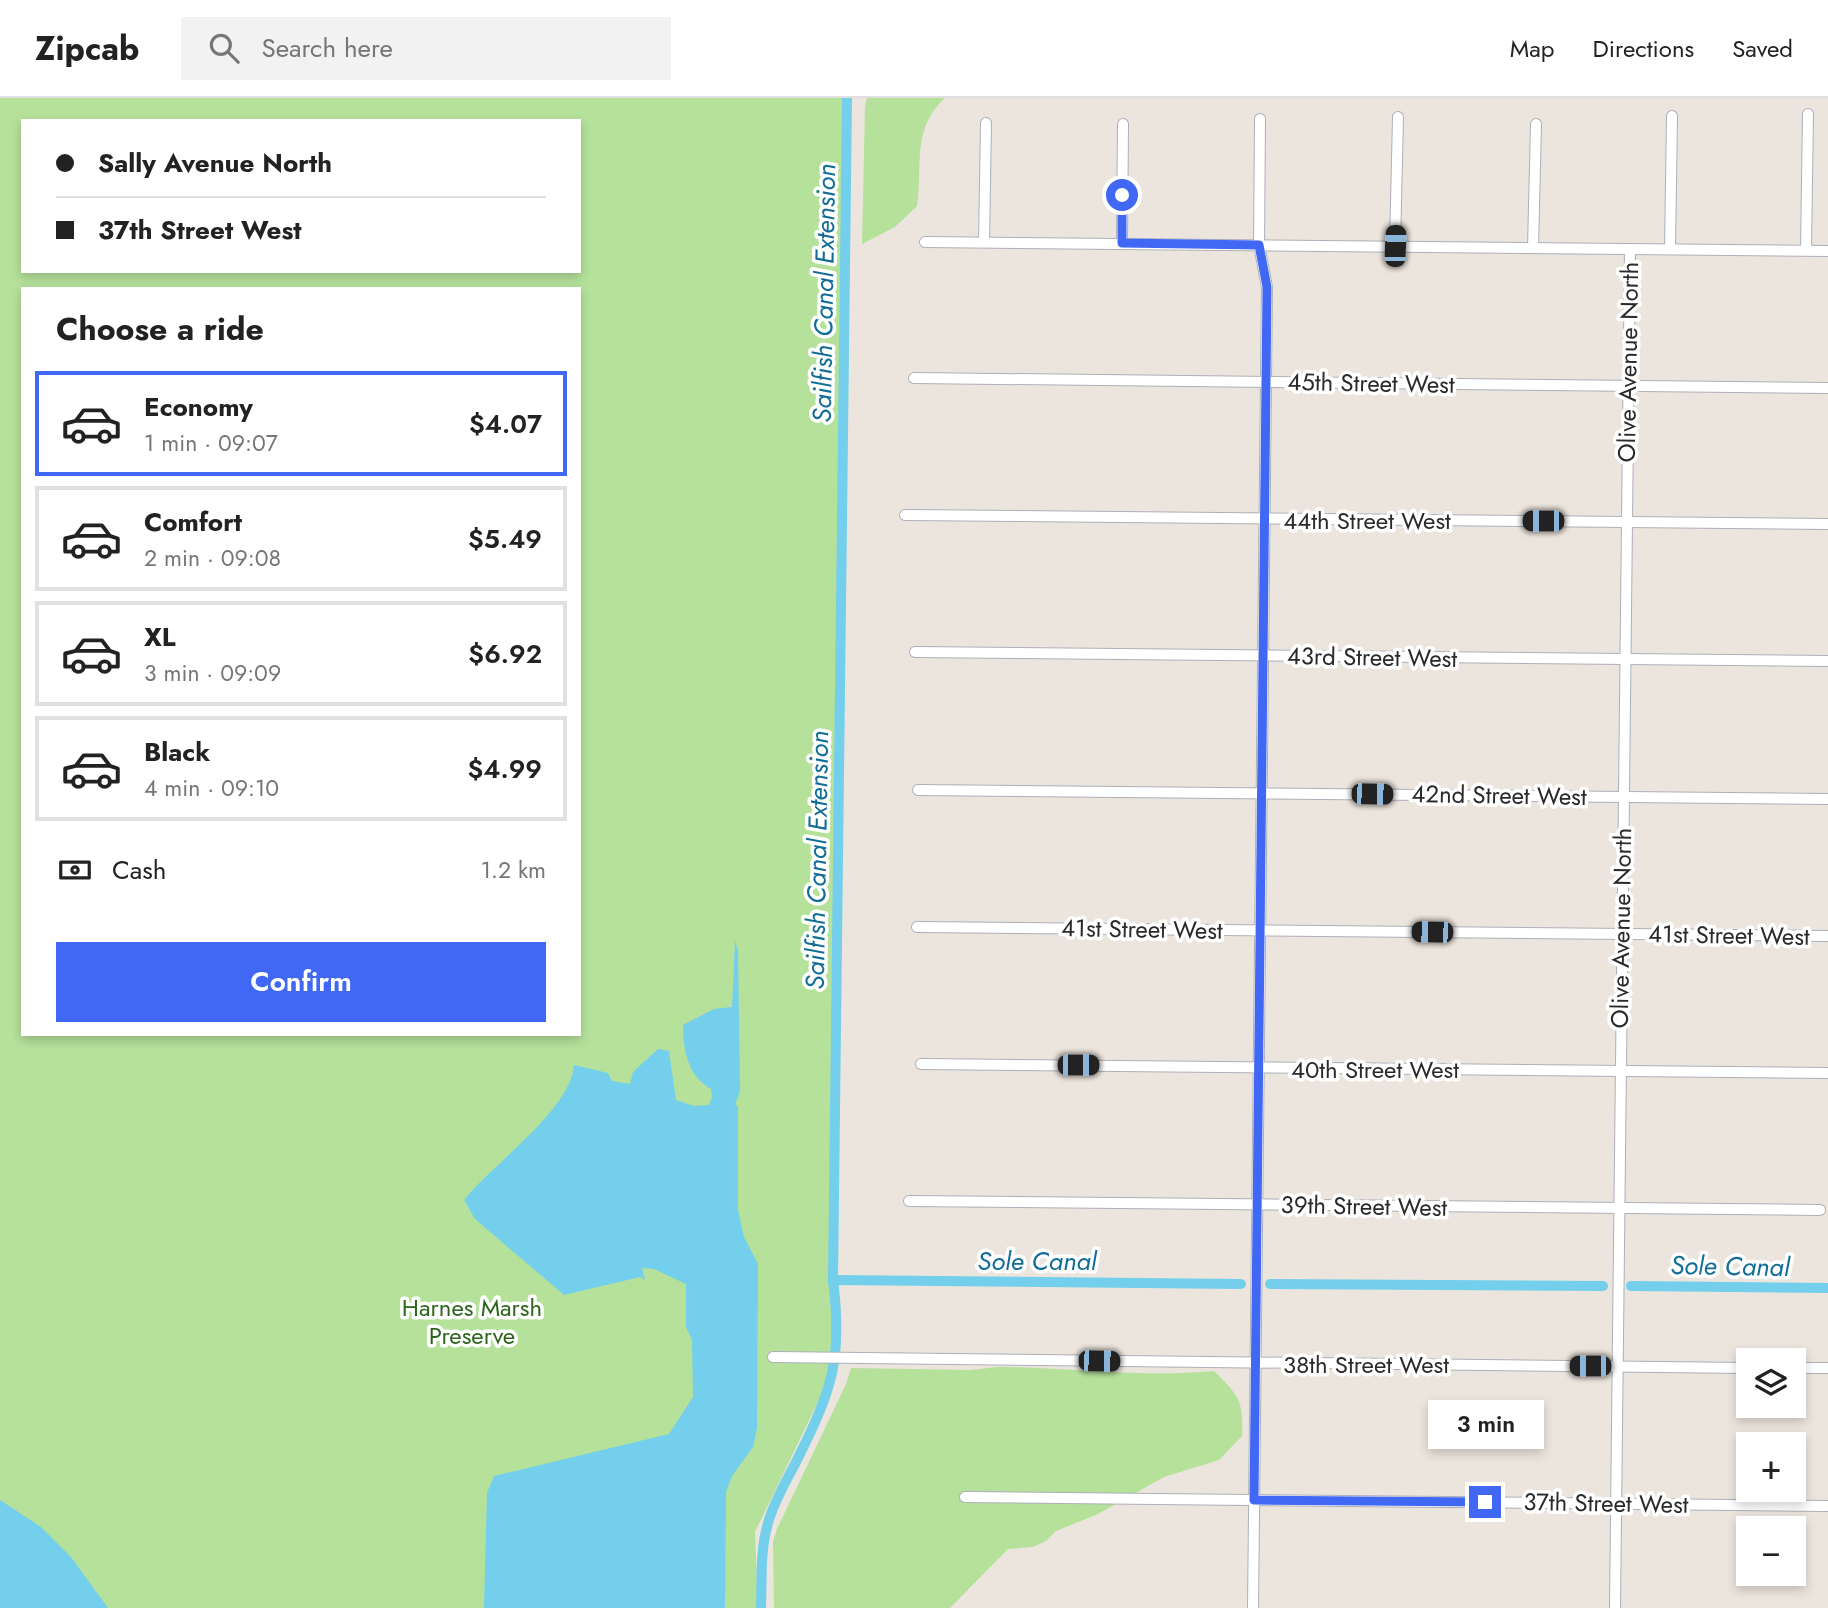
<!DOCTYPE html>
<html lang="en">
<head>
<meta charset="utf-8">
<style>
  :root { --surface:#fff; --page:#f2f2f2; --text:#222; --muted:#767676; --line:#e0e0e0; --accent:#4168f4 }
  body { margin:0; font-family:Jost,sans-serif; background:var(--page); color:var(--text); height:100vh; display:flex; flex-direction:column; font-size:26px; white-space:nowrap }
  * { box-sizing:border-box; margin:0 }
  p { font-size:23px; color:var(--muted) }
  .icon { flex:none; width:38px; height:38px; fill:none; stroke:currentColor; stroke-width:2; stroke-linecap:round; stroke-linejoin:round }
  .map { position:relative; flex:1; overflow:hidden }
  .details { position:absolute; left:21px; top:189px; width:560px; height:749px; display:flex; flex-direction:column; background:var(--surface); border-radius:0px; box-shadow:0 4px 10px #0003 }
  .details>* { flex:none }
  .top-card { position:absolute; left:21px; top:21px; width:560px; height:154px; border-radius:0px; box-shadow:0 4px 10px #0003; display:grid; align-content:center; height:154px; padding:0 35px; background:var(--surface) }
  .controls { position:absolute; left:1736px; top:1250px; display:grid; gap:14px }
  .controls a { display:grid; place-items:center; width:70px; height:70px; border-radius:0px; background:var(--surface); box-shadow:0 4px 10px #0003; font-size:35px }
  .end { position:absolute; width:32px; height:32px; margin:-16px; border:9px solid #4168f4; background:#fff; box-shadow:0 0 0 4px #fff }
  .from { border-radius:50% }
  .bubble { position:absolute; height:49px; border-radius:0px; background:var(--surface); box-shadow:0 4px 10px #0003; font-size:23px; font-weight:600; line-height:49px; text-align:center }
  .car { position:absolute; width:21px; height:42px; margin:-21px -10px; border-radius:9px; box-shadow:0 0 5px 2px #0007; background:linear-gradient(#222 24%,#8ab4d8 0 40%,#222 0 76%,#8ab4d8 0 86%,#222 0) }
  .top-card b { display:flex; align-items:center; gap:24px; height:66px; font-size:26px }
  .top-card b+b { border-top:2px solid var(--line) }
  .top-card i { width:18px; height:18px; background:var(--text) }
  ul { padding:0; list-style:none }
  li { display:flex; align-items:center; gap:21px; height:105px; margin:0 14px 10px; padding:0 21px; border:4px solid var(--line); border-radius:0px }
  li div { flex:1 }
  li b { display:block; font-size:26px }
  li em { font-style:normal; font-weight:600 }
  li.selected { border-color:var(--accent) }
  li>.icon { width:63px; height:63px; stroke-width:1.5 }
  h2 { padding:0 35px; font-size:32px; line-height:84px }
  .pay { display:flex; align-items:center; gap:18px; height:77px; padding:0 35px; font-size:26px }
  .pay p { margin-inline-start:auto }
  .cta { display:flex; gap:14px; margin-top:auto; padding:14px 35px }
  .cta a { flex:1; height:80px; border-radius:0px; background:var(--accent); color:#fff; font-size:28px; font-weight:600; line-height:80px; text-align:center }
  header { display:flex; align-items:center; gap:42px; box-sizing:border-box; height:98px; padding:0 35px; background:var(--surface); border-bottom:2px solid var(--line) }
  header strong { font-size:33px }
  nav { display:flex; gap:38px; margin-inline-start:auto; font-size:24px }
  .search { width:490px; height:63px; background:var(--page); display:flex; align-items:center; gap:18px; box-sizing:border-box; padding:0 24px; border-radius:0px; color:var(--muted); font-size:26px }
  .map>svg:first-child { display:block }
  .green { fill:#b5e19b; fill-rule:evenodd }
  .water { fill:#73cfeb }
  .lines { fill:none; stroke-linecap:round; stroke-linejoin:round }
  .canal { stroke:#73cfeb; stroke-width:10 }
  .street-casing { stroke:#adb0ba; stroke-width:12 }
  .street { stroke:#fff; stroke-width:10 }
  .route { stroke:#4168f4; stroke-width:9 }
  .labels { text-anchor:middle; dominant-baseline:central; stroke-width:7; stroke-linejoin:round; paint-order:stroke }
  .street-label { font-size:24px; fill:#2a2a2a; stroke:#fff }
  .park-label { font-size:24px; fill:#2e651c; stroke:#fff }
  .water-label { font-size:26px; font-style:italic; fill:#116d97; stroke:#fff }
</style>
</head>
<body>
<header>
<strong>Zipcab</strong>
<div class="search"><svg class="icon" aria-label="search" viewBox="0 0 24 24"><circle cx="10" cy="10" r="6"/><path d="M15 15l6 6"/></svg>Search here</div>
<nav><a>Map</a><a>Directions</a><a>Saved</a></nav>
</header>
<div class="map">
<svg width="1828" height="1510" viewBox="0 0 1828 1510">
  <rect width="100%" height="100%" fill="#ece5dd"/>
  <g class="green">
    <path d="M0 0H844L832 1275 755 1434 758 1510H0ZM23 23H579V173H23ZM23 191H579V936H23Z"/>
    <path d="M867 0H945C911 31 923 67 917 108L895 129 862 146 865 9Z"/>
    <path d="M997 1269C1069 1269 1142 1280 1214 1273 1238 1297 1244 1302 1242 1338L1219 1362 1164 1379 1098 1416 1056 1433 1046 1443 1033 1449 1008 1451 950 1510H774L773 1444 777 1431 846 1286 851 1270 971 1272Z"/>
  </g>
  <g class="water">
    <path d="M735 843 738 852 740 993 735 1007 738 1008V1112L744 1139 758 1166 757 1330 753 1349 732 1378 726 1394 725 1510H484L487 1395 494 1378 669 1336 693 1299 692 1242 686 1229V1186L654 1171 642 1170 645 1182 640 1179 564 1197 475 1121 464 1102C491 1067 571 1012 574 967L608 975 612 983 630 986 633 974 658 951 669 953 676 1002 694 1008 709 1007 712 999 711 991C688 978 683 952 683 927L714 911 732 909Z"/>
    <path d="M0 1402 41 1429 71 1459 108 1510H0Z"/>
  </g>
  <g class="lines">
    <g class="canal">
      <path d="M833 1182 1241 1186"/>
      <path d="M1270 1186 1603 1188"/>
      <path d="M1631 1188 1828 1190"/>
      <path d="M761 1510C762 1481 760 1452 768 1425 774 1403 787 1382 797 1362 832 1292 843 1261 833 1182L847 0"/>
    </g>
    <g class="street-casing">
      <g id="street">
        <path d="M925 144 1828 153"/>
        <path d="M984 144 986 25"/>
        <path d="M1122 145 1123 26"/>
        <path d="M1395 148 1398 19"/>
        <path d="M1533 150 1536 26"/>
        <path d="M1670 151 1672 18"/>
        <path d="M1806 152 1808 16"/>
        <path d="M914 280 1828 290"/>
        <path d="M905 417 1828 426"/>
        <path d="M915 554 1828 563"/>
        <path d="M918 692 1828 701"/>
        <path d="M917 829 1828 838"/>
        <path d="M921 966 1828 975"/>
        <path d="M909 1103 1820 1112"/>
        <path d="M773 1259 1748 1270"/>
        <path d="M1794 1270H1828"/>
        <path d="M965 1399 1828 1408"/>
        <path d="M1253 1510 1267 189 1259 147 1260 21"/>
        <path d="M1615 1510 1630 151"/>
      </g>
    </g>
    <use href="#street" class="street"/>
  </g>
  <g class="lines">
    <path class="route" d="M1122 97V145L1259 147 1267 189 1254 1402 1485 1404"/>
  </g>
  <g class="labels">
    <g class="street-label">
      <text transform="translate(1628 264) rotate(-89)">Olive Avenue North</text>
      <text transform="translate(1371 285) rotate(1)">45th Street West</text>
      <text x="1367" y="422">44th Street West</text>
      <text transform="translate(1372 559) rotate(1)">43rd Street West</text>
      <text transform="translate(1499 697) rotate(1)">42nd Street West</text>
      <text transform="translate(1621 830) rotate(-89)">Olive Avenue North</text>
      <text transform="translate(1142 831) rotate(1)">41st Street West</text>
      <text transform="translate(1729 837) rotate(1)">41st Street West</text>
      <text x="1375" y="971">40th Street West</text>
      <text transform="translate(1364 1108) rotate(1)">39th Street West</text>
      <text x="1366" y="1266">38th Street West</text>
      <text transform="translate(1606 1405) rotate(1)">37th Street West</text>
    </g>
    <g class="park-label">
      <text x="472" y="1209">Harnes Marsh<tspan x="472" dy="28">Preserve</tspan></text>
    </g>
    <g class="water-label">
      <text transform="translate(824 195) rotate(-89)">Sailfish Canal Extension</text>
      <text transform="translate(817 762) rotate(-89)">Sailfish Canal Extension</text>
      <text x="1037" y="1163">Sole Canal</text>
      <text transform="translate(1730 1168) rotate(1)">Sole Canal</text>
    </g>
  </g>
</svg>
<div class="controls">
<a><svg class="icon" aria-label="layers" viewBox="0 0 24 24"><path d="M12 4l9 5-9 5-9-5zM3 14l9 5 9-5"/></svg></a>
<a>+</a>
<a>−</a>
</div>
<i class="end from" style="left:1122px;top:97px"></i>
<i class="end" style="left:1485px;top:1404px"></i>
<div class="bubble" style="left:1428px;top:1302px;width:116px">3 min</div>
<i class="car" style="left:1395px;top:148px;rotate:2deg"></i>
<i class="car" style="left:1543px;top:423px;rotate:270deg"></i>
<i class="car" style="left:1372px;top:696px;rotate:91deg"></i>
<i class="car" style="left:1432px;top:834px;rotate:271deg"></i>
<i class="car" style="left:1078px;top:967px;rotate:90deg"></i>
<i class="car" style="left:1099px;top:1263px;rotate:91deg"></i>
<i class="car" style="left:1590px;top:1268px;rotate:270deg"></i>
<div class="top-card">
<b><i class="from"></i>Sally Avenue North</b>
<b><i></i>37th Street West</b>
</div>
<section class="details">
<h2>Choose a ride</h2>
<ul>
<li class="selected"><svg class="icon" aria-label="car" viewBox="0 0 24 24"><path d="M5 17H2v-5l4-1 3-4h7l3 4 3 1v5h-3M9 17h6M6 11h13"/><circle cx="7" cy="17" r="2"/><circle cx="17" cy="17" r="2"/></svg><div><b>Economy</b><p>1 min · 09:07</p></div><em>$4.07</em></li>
<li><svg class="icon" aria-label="car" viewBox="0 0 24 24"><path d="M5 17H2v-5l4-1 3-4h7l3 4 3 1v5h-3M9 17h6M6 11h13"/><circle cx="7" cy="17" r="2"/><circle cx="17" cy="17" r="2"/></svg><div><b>Comfort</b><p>2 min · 09:08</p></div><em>$5.49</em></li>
<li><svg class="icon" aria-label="car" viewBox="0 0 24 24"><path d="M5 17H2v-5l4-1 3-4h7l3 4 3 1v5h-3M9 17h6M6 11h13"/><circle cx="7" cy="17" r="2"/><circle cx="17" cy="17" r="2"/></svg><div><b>XL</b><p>3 min · 09:09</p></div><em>$6.92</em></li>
<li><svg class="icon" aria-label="car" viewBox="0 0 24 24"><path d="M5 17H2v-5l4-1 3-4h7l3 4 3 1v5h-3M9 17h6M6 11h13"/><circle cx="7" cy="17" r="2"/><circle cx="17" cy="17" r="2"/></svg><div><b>Black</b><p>4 min · 09:10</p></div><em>$4.99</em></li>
</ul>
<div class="pay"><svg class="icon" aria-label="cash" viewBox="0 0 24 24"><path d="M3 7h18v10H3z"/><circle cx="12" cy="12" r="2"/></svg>Cash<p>1.2 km</p></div>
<div class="cta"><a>Confirm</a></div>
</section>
</div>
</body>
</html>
